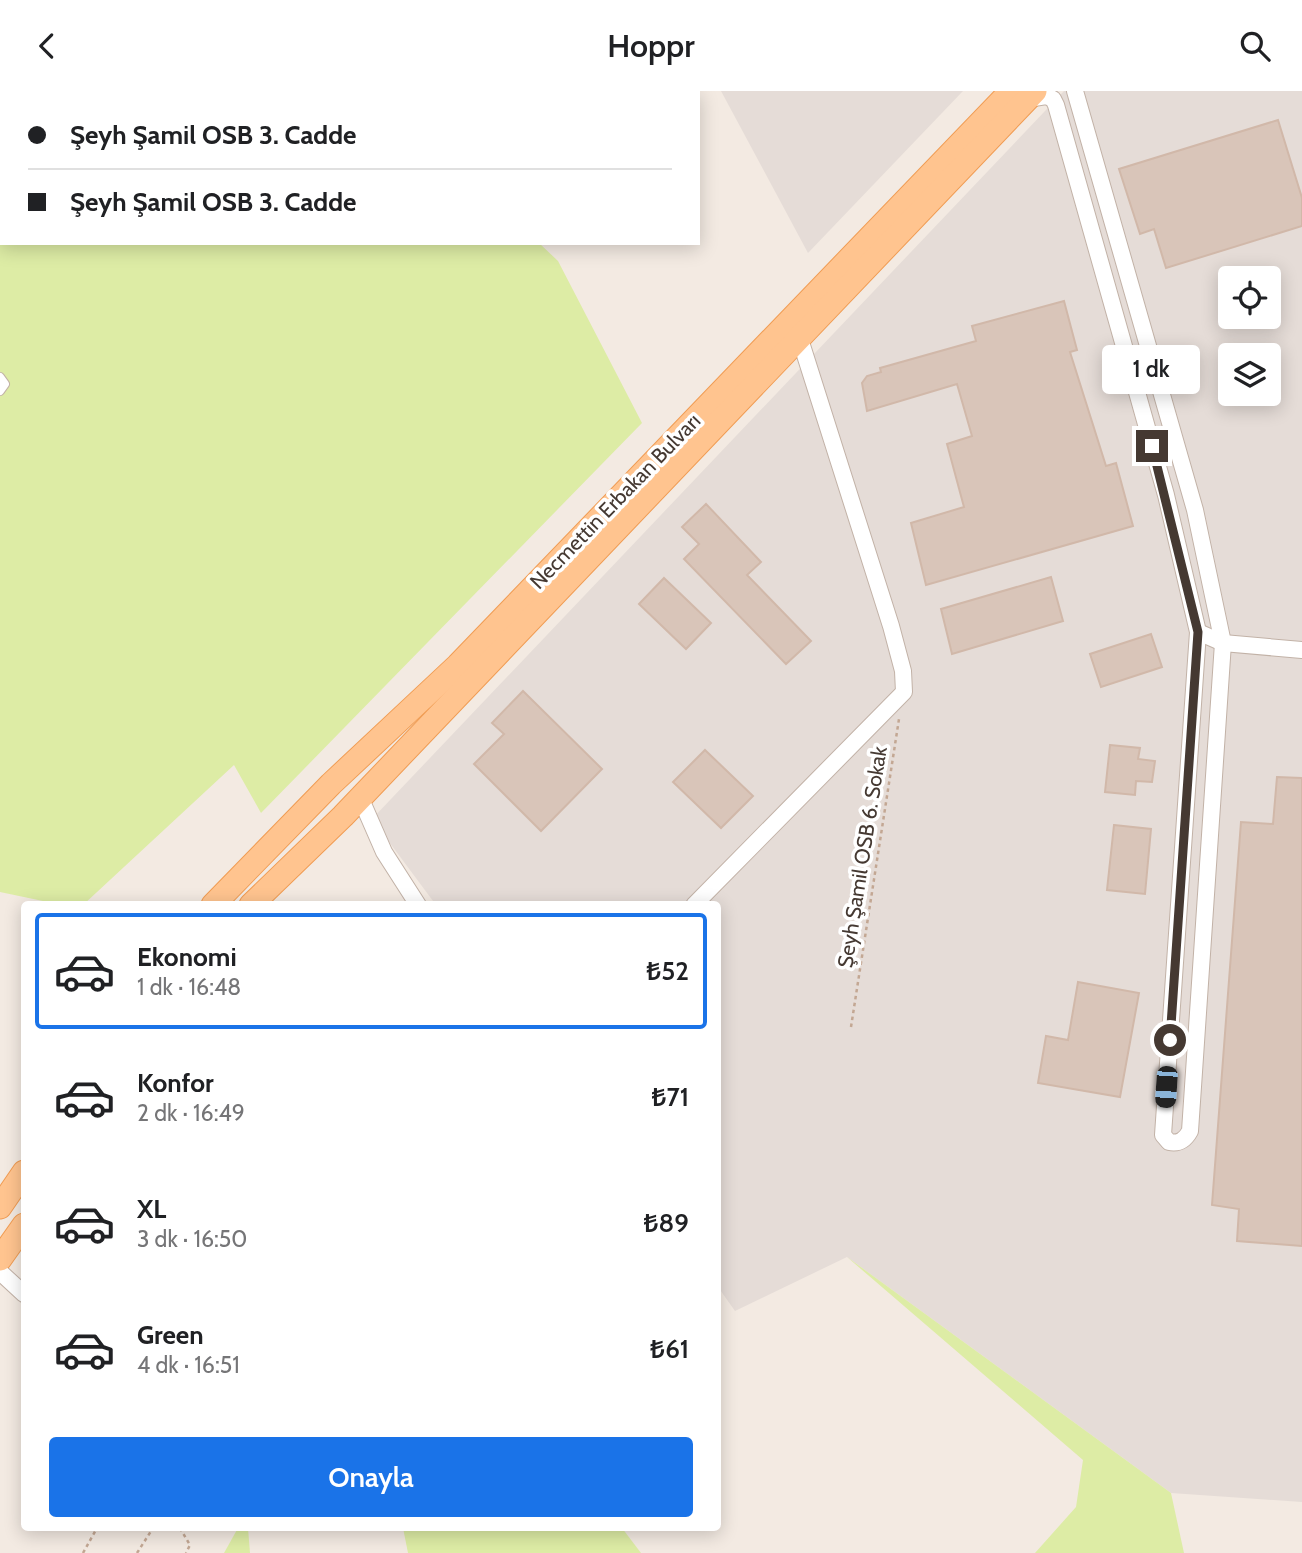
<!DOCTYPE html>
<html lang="tr">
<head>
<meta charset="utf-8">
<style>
  :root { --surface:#fff; --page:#f2f2f2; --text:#202124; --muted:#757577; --line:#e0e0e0; --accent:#1a73e8 }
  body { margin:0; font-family:Cabin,sans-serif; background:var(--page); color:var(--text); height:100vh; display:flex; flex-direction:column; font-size:26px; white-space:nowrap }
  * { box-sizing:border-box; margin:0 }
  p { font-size:23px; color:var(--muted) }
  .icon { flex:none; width:38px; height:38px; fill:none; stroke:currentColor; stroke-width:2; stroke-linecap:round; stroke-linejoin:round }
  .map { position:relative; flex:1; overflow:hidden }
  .side { position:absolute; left:21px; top:810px; width:700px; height:630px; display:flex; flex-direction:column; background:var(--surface); border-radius:7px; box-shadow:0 4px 18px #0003 }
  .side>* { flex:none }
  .banner { position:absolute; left:0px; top:0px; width:700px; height:154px; box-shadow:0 4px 18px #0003; display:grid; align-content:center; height:154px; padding:0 28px; background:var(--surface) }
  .controls { position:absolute; left:1218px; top:175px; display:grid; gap:14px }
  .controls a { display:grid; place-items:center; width:63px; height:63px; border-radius:7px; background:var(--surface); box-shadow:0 4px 18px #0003; font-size:35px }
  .end { position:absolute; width:32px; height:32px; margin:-16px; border:9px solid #453932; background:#fff; box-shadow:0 0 0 4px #fff }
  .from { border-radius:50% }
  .bubble { position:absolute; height:49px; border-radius:7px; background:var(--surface); box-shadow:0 4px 18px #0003; font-size:23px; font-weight:600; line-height:49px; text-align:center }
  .car { position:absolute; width:21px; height:42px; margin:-21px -10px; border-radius:9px; box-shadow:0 0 5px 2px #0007; background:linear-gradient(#222 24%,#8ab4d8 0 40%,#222 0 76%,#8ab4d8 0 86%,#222 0) }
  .banner b { display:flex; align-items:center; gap:24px; height:66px; font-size:26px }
  .banner b+b { border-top:2px solid var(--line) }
  .banner i { width:18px; height:18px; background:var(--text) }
  ul { padding:12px 0 0; list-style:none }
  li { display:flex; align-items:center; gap:21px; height:116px; margin:0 14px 10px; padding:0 14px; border:4px solid transparent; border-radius:7px }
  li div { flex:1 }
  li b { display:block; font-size:26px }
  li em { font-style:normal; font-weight:600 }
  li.current { border-color:var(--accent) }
  li>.icon { width:63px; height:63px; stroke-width:1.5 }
  .cta { display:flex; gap:14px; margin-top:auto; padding:14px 28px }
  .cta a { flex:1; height:80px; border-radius:7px; background:var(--accent); color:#fff; font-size:28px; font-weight:600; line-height:80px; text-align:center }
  header { display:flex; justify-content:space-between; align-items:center; height:91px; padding:0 28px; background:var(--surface); font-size:32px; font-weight:600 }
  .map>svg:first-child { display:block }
  .industrial { fill:#e5dcd7; fill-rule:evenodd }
  .green { fill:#ddeca5 }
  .building { fill:#d9c5b9; stroke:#d1b8a9; stroke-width:2 }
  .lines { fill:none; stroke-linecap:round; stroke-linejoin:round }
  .service-casing { stroke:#c2b2a7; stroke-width:10 }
  .minor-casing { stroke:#c2b2a7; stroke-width:18 }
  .primary-casing { stroke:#f09c53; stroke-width:25 }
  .path { stroke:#c3a793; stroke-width:2.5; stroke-dasharray:3.5 3.5; stroke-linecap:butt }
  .service { stroke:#fff; stroke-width:8 }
  .minor { stroke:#fff; stroke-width:16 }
  .primary { stroke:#ffc48f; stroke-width:23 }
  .route { stroke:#453932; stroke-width:9 }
  .labels { text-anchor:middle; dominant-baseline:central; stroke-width:7; stroke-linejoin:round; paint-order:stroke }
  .street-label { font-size:21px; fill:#453932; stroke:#fff }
</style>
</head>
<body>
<header><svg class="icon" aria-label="back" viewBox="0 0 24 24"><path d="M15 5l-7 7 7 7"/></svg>Hoppr<svg class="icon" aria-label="search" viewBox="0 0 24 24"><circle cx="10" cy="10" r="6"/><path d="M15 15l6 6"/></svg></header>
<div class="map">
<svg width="1302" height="1462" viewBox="0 0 1302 1462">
  <rect width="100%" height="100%" fill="#f3eae2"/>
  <g class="industrial">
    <path d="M721 0H963L808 162Z"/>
    <path d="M1064 0H1302V1411L1171 1402 847 1166 735 1220 718 1196V814H436L372 728ZM1230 187H1269V226H1230ZM1230 264H1269V303H1230Z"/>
  </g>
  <g class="green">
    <path d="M106 0H385L386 2H102Z"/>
    <path d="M0 20 2 152H539L558 170 642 332 261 722 234 674 83 814H62L0 801Z"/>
    <path d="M847 1166 1171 1402 1184 1462H1035L1076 1416 1083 1369Z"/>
    <path d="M238 1437H248L250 1462H224Z"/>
    <path d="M403 1437H622L641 1462H408Z"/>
  </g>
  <g class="building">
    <path d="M1278 29 1302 107V135L1166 177 1154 138 1140 143 1119 78Z"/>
    <path d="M1064 210 1077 259 1070 261 1106 375 1116 372 1133 435 926 494 911 432 964 416 947 353 972 345 957 293 867 320 862 292 867 285 881 281 880 277 976 250 972 235Z"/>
    <path d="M706 413 761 471 747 484 811 550 786 573 684 468 699 453 682 436Z"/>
    <path d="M1051 486 1063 530 952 563 941 518Z"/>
    <path d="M664 487 711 532 686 558 639 513Z"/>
    <path d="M1151 543 1162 576 1101 596 1090 563Z"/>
    <path d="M523 600 602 678 541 740 474 673 504 643 492 632Z"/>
    <path d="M1110 654 1140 657 1138 668 1155 670 1152 691 1136 690 1135 704 1105 701Z"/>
    <path d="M705 659 753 705 721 737 673 691Z"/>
    <path d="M1277 686 1302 687V1155L1237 1150 1239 1118 1212 1114 1241 731 1273 733Z"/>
    <path d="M1114 734 1151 738 1145 803 1107 799Z"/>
    <path d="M1078 891 1139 902 1120 1006 1038 992 1046 945 1068 949Z"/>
  </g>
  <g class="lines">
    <g class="service-casing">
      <path id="service" d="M0 286 5 293 0 300"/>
    </g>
    <g class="minor-casing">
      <g id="minor">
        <path d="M1028 8 1046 5 1053 8 1056 14 1166 404 1198 541 1163 1044 1169 1051C1179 1053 1185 1049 1190 1040L1223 552 1195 419 1075 0"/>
        <path d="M1198 541 1223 552 1302 559"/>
        <path d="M360 706 384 761 418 814"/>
        <path d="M694 814 904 601 903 580 891 535 799 245"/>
        <path d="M0 1181 24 1203"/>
      </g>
    </g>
    <g class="primary-casing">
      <g id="primary">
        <path d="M213 814 331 693 458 574 1011 0"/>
        <path d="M251 814 343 725 1035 0"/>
        <path d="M0 1116 24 1081"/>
        <path d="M0 1168 24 1134"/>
      </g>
    </g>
    <g class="path">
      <path d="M851 936 899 628"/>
      <path d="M180 1437 190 1454 186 1462"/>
      <path d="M83 1462 97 1437"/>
      <path d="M137 1462 153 1437"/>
    </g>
    <use href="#service" class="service"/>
    <use href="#minor" class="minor"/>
    <use href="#primary" class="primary"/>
  </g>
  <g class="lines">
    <path class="route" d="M1152 355 1198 541 1170 949"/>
  </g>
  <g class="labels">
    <g class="street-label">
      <text transform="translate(615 410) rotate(-46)">Necmettin Erbakan Bulvarı</text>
      <text transform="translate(862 766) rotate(-81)">Şeyh Şamil OSB 6. Sokak</text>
    </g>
  </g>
</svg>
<div class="controls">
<a><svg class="icon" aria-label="locate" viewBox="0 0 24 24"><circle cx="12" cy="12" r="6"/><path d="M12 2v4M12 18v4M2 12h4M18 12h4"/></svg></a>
<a><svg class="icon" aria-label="layers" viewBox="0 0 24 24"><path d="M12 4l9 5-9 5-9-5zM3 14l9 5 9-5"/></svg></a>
</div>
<i class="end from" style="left:1170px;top:949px"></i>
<i class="end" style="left:1152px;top:355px"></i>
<div class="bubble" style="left:1102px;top:254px;width:98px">1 dk</div>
<i class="car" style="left:1166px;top:996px;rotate:184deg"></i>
<div class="banner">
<b><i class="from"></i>Şeyh Şamil OSB 3. Cadde</b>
<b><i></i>Şeyh Şamil OSB 3. Cadde</b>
</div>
<section class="side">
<ul>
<li class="current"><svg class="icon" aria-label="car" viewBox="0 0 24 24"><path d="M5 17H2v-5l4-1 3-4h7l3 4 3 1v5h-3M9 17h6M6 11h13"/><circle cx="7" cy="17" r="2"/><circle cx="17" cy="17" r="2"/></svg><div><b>Ekonomi</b><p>1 dk · 16:48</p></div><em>₺52</em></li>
<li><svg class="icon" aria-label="car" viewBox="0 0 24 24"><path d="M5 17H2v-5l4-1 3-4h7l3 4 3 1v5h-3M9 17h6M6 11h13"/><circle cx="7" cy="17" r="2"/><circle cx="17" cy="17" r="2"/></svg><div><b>Konfor</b><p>2 dk · 16:49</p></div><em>₺71</em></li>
<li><svg class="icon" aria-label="car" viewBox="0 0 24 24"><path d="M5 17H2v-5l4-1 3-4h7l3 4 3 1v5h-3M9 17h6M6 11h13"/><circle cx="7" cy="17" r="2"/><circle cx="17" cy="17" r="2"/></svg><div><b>XL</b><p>3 dk · 16:50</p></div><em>₺89</em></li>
<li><svg class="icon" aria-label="car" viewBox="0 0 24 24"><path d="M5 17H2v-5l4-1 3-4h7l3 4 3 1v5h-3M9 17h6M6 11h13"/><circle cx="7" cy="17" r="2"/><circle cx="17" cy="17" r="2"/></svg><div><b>Green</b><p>4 dk · 16:51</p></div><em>₺61</em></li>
</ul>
<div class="cta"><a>Onayla</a></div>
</section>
</div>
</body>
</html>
